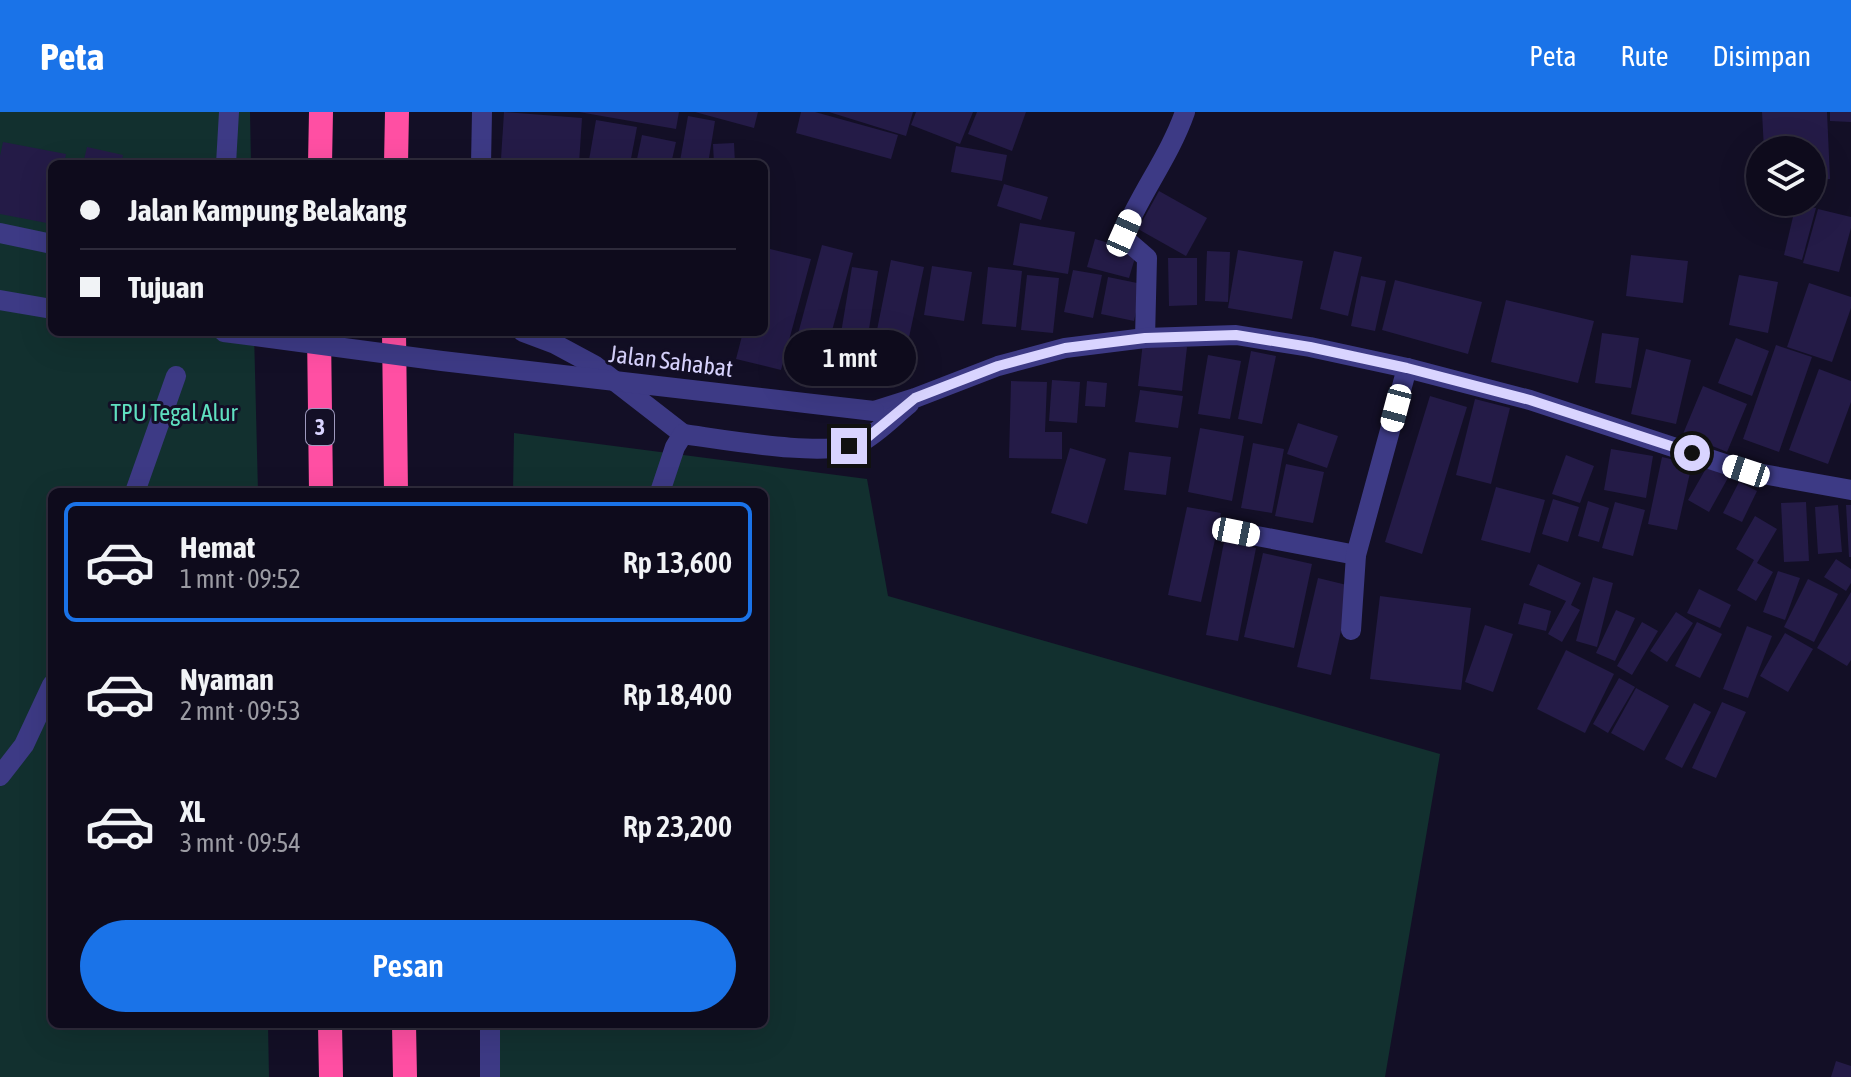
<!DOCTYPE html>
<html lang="id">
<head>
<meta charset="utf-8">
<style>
  :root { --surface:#0e0b1c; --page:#171425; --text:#f1f3f6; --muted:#9b9ba3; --line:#2e2b3b; --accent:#1a73e8 }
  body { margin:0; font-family:"Asap Condensed",sans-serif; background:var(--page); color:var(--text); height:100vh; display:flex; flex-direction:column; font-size:30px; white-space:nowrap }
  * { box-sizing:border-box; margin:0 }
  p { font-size:26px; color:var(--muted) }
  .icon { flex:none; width:44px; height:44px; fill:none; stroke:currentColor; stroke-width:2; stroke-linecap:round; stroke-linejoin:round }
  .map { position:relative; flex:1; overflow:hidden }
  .panel { position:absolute; left:48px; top:376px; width:720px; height:540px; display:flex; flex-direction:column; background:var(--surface); border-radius:12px; box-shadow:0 8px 32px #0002,0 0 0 2px var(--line) }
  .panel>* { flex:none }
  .guide { position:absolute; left:48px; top:48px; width:720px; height:176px; border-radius:12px; box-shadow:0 8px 32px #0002,0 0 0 2px var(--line); display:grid; align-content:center; height:176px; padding:0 32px; background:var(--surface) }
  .buttons { position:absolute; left:1746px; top:24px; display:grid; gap:16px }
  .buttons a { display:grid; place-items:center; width:80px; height:80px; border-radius:50%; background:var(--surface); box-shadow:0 8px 32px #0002,0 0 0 2px var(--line); font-size:40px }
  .end { position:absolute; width:36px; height:36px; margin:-18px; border:10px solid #d9d4ff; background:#111; box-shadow:0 0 0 4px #111 }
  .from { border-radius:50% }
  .bubble { position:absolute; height:56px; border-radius:28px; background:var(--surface); box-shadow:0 8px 32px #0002,0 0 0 2px var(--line); font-size:26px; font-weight:600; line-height:56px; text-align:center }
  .car { position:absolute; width:24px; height:48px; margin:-24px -12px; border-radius:10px; box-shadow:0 0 6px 2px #0007; background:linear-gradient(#fff 24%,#345 0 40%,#fff 0 76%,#345 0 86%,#fff 0) }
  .guide b { display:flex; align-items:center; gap:28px; height:76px; font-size:30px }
  .guide b+b { border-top:2px solid var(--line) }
  .guide i { width:20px; height:20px; background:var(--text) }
  ul { padding:14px 0 0; list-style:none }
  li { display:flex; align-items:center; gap:24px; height:120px; margin:0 16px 12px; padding:0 16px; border:4px solid transparent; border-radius:12px }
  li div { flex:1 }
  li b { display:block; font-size:30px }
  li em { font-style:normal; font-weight:600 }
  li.active { border-color:var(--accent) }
  li>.icon { width:72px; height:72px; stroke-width:1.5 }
  .button { display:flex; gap:16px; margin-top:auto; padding:16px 32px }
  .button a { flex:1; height:92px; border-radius:48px; background:var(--accent); color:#fff; font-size:32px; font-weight:600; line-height:92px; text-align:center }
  header { display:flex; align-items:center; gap:48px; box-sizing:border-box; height:112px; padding:0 40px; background:var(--accent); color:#fff }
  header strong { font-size:38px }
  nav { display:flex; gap:44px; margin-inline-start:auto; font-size:28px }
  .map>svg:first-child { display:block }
  .green { fill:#12302f }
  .building { fill:#241b47 }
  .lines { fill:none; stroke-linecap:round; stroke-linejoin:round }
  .minor { stroke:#3d3a85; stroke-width:20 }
  .highway { stroke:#ff4fa3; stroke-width:24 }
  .minor-bridge { stroke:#3d3a85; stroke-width:20 }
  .route { stroke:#d9d4ff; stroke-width:10 }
  .labels { text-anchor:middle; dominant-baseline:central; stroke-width:6; stroke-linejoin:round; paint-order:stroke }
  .shield { fill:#130f26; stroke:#9e99be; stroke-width:2 }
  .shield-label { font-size:22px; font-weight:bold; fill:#d9d4ff }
  .street-label { font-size:24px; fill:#d9d4ff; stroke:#130f26 }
  .park-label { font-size:24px; fill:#5fe0c0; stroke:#130f26 }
</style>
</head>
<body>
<header>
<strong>Peta</strong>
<nav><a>Peta</a><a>Rute</a><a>Disimpan</a></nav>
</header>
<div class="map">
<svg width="1851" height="965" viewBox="0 0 1851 965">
  <rect width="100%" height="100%" fill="#130f26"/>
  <g class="green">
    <path d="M0 0H250L251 52H52V220H254L258 380H52V912H268L269 965H0Z"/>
    <path d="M514 321 867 367 888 484 1440 642 1385 965H498L499 912H764V380H513Z"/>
  </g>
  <g class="building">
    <path d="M504 0 582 6 579 52 501 47Z"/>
    <path d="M579 0H679L676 17Z"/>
    <path d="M695 0H758L754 16Z"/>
    <path d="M801 0H815L898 23 891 47 796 21Z"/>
    <path d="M829 0H913L906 24Z"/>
    <path d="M916 0H973L960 32 911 13Z"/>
    <path d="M977 0H1026L1012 39 968 22Z"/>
    <path d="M1762 0H1827L1830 67 1812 68V38H1764Z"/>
    <path d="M1830 0H1851V10L1830 9Z"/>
    <path d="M688 4 715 9 708 52 680 49Z"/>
    <path d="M596 8 637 15 630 52 589 48Z"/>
    <path d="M642 23 676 30 671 52H636Z"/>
    <path d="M3 30 66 42 64 52H52V112L0 102V44Z"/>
    <path d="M734 31 735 52H714L713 32Z"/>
    <path d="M956 34 1007 43 1002 69 951 60Z"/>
    <path d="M87 35 123 43 121 52H83Z"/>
    <path d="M1004 72 1048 85 1041 108 997 94Z"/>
    <path d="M1159 79 1207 106 1186 144 1138 117Z"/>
    <path d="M1796 92 1816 96 1802 148 1784 143Z"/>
    <path d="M1818 97 1851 105V116L1839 160 1803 151Z"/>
    <path d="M1020 111 1075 120 1068 162 1013 153Z"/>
    <path d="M1095 127 1137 139 1129 166 1087 155Z"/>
    <path d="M822 133 853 141 826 241 795 233Z"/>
    <path d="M766 136 811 147 781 258 736 247 743 220H764Z"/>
    <path d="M1238 138 1303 149 1292 207 1228 196Z"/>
    <path d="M1207 139 1230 140 1228 190 1205 189Z"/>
    <path d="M1334 139 1362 145 1348 204 1320 197Z"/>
    <path d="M1631 143 1688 149 1683 191 1626 184Z"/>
    <path d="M1168 146H1197V193L1169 194Z"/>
    <path d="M891 148 924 155 908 230 876 223Z"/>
    <path d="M932 154 972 160 964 209 924 203Z"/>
    <path d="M852 155 878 159 865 243 838 239Z"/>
    <path d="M988 155 1022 159 1016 215 982 212Z"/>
    <path d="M1073 158 1102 163 1093 206 1064 200Z"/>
    <path d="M1027 163 1059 166 1053 221 1021 218Z"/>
    <path d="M1739 163 1778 170 1768 221 1729 213Z"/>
    <path d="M1361 164 1386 169 1375 219 1351 214Z"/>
    <path d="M1108 165 1142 172 1134 209 1101 202Z"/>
    <path d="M1395 168 1482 190 1468 242 1382 218Z"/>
    <path d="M1809 171 1851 185V196L1832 250 1787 235Z"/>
    <path d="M1506 188 1594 209 1578 271 1491 250Z"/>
    <path d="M1602 221 1639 226 1631 276 1595 271Z"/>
    <path d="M1736 226 1769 239 1752 284 1718 271Z"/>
    <path d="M1143 230 1187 235 1182 279 1138 274Z"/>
    <path d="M1776 233 1812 245 1779 340 1743 327Z"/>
    <path d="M1646 237 1691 248 1676 312 1631 302Z"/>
    <path d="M1251 239 1276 244 1262 312 1238 307Z"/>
    <path d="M1208 243 1241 249 1230 307 1198 302Z"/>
    <path d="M1819 257 1851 269V290L1828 352 1789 338Z"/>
    <path d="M1052 268 1080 270 1077 311 1049 309Z"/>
    <path d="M1011 269 1047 270 1045 320H1062V347L1009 346Z"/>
    <path d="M1087 269 1107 271 1105 295 1085 294Z"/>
    <path d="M1703 274 1747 292 1727 340 1683 322Z"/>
    <path d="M1140 278 1183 284 1178 316 1135 310Z"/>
    <path d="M1430 284 1467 295 1422 442 1385 430Z"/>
    <path d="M1475 287 1510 296 1491 372 1456 363Z"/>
    <path d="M1298 311 1338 324 1327 356 1287 342Z"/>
    <path d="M1200 316 1244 324 1232 389 1188 380Z"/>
    <path d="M1253 331 1284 337 1272 401 1241 396Z"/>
    <path d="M1070 336 1106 347 1087 412 1051 401Z"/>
    <path d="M1611 337 1653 344 1646 386 1604 378Z"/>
    <path d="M1129 340 1171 345 1166 383 1124 378Z"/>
    <path d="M1566 343 1594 354 1580 391 1552 382Z"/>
    <path d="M1662 345 1692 352 1677 418 1648 412Z"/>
    <path d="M1286 352 1324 360 1313 411 1275 404Z"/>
    <path d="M1708 353 1729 364 1709 400 1688 388Z"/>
    <path d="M1739 370 1757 379 1742 410 1723 401Z"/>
    <path d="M1496 375 1545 388 1530 441 1481 428Z"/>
    <path d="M1553 387 1579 395 1568 430 1542 422Z"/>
    <path d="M1588 389 1609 396 1599 430 1578 424Z"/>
    <path d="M1615 390 1645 398 1633 444 1602 436Z"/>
    <path d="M1806 390 1809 449 1784 450 1781 391Z"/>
    <path d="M1838 393 1842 440 1818 442 1815 395Z"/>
    <path d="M1846 393H1851V445H1849Z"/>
    <path d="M1187 395 1221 401 1201 490 1168 483Z"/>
    <path d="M1755 404 1777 417 1757 451 1773 460 1756 489 1737 478 1754 448 1736 437Z"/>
    <path d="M1224 430 1256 436 1238 529 1206 523Z"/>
    <path d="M1263 441 1312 452 1294 536 1244 525Z"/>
    <path d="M1836 447 1851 457V471L1846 479 1824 465Z"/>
    <path d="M1538 452 1581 471 1571 493 1580 498 1562 530 1548 522 1566 489 1529 473Z"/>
    <path d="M1778 459 1800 466 1785 508 1763 500Z"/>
    <path d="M1593 465 1613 471 1597 535 1576 529Z"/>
    <path d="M1318 466 1351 474 1331 563 1297 555Z"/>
    <path d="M1808 467 1838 482 1814 530 1784 515Z"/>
    <path d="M1699 477 1731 493 1720 516 1687 501Z"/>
    <path d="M1851 480V548L1847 554 1817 536Z"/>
    <path d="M1380 484 1471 496 1461 578 1370 567Z"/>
    <path d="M1524 491 1551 499 1546 519 1518 512Z"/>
    <path d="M1616 498 1635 506 1615 549 1596 541Z"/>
    <path d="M1676 500 1693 511 1667 550 1650 539Z"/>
    <path d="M1642 510 1658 519 1632 563 1617 554Z"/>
    <path d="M1697 510 1722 522 1700 566 1675 554Z"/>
    <path d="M1485 513 1513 522 1493 580 1465 570Z"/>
    <path d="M1747 514 1772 524 1748 586 1723 577Z"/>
    <path d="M1785 521 1813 537 1788 580 1760 564Z"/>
    <path d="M1566 538 1614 562 1585 621 1537 597Z"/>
    <path d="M1619 566 1635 575 1608 621 1593 612Z"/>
    <path d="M1636 576 1669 594 1644 639 1611 621Z"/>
    <path d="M1722 590 1746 600 1716 666 1692 656Z"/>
    <path d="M1694 591 1711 600 1682 656 1665 647Z"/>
    <path d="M1836 949 1851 954V965H1831Z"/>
  </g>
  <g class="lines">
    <g class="minor">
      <path d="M226 52 229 0"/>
      <path d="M481 52 482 0"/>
      <path d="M0 121 52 132"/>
      <path d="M0 188 52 197"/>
      <path d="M523 220 555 232 594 253 683 322"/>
      <path d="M1145 226 1147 146 1125 127 1124 121C1142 79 1170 43 1185 0"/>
      <path d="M874 299 915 286 998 254 1065 236 1145 226 1236 223 1310 235 1407 256 1530 288 1746 359 1851 378"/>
      <path d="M135 380 176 264"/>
      <path d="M660 380 675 335 683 322C721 327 829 347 861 330 878 321 894 304 909 292"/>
      <path d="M1236 420 1356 443"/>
      <path d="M1351 518 1356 443 1407 256"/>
      <path d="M0 664 24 633 52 573"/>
      <path d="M490 912V965"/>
    </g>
    <g class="highway">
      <path d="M320 52 321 0"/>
      <path d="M396 52 397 0"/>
      <path d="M319 220 321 380"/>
      <path d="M394 220 396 380"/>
      <path d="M330 912 331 965"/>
      <path d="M404 912 405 965"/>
    </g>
    <path class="minor-bridge" d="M224 220 442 249 874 299"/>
  </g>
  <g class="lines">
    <path class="route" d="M849 334 868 325 915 286 998 254 1065 236 1145 226 1236 223 1310 235 1407 256 1530 288 1692 341"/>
  </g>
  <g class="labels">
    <rect class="shield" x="306" y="297" width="28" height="36" rx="6"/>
    <g class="shield-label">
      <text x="320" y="315">3</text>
    </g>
    <g class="street-label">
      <text transform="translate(671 249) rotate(7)">Jalan Sahabat</text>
    </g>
    <g class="park-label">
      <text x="174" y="300">TPU Tegal Alur</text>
    </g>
  </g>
</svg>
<div class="buttons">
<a><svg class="icon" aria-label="layers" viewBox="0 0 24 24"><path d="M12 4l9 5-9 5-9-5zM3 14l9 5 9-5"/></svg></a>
</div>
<i class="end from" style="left:1692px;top:341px"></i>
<i class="end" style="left:849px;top:334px"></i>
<div class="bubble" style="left:784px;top:218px;width:132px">1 mnt</div>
<i class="car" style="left:1124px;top:121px;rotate:24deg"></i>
<i class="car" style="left:1396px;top:296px;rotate:195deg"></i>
<i class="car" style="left:1746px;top:359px;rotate:288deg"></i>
<i class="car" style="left:1236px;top:420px;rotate:101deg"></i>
<div class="guide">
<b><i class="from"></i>Jalan Kampung Belakang</b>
<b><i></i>Tujuan</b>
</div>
<section class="panel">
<ul>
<li class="active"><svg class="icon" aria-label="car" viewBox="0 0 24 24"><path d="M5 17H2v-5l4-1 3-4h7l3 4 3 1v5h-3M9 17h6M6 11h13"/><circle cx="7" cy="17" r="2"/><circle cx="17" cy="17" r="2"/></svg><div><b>Hemat</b><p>1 mnt · 09:52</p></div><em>Rp 13,600</em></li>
<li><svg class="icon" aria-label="car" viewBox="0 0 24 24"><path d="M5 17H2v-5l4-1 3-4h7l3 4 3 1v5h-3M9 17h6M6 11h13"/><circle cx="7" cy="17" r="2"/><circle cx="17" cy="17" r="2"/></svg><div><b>Nyaman</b><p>2 mnt · 09:53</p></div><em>Rp 18,400</em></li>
<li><svg class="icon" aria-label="car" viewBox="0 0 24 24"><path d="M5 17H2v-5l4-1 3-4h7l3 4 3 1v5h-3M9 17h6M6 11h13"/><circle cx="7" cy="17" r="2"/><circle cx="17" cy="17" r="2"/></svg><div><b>XL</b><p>3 mnt · 09:54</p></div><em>Rp 23,200</em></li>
</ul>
<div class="button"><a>Pesan</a></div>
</section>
</div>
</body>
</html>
